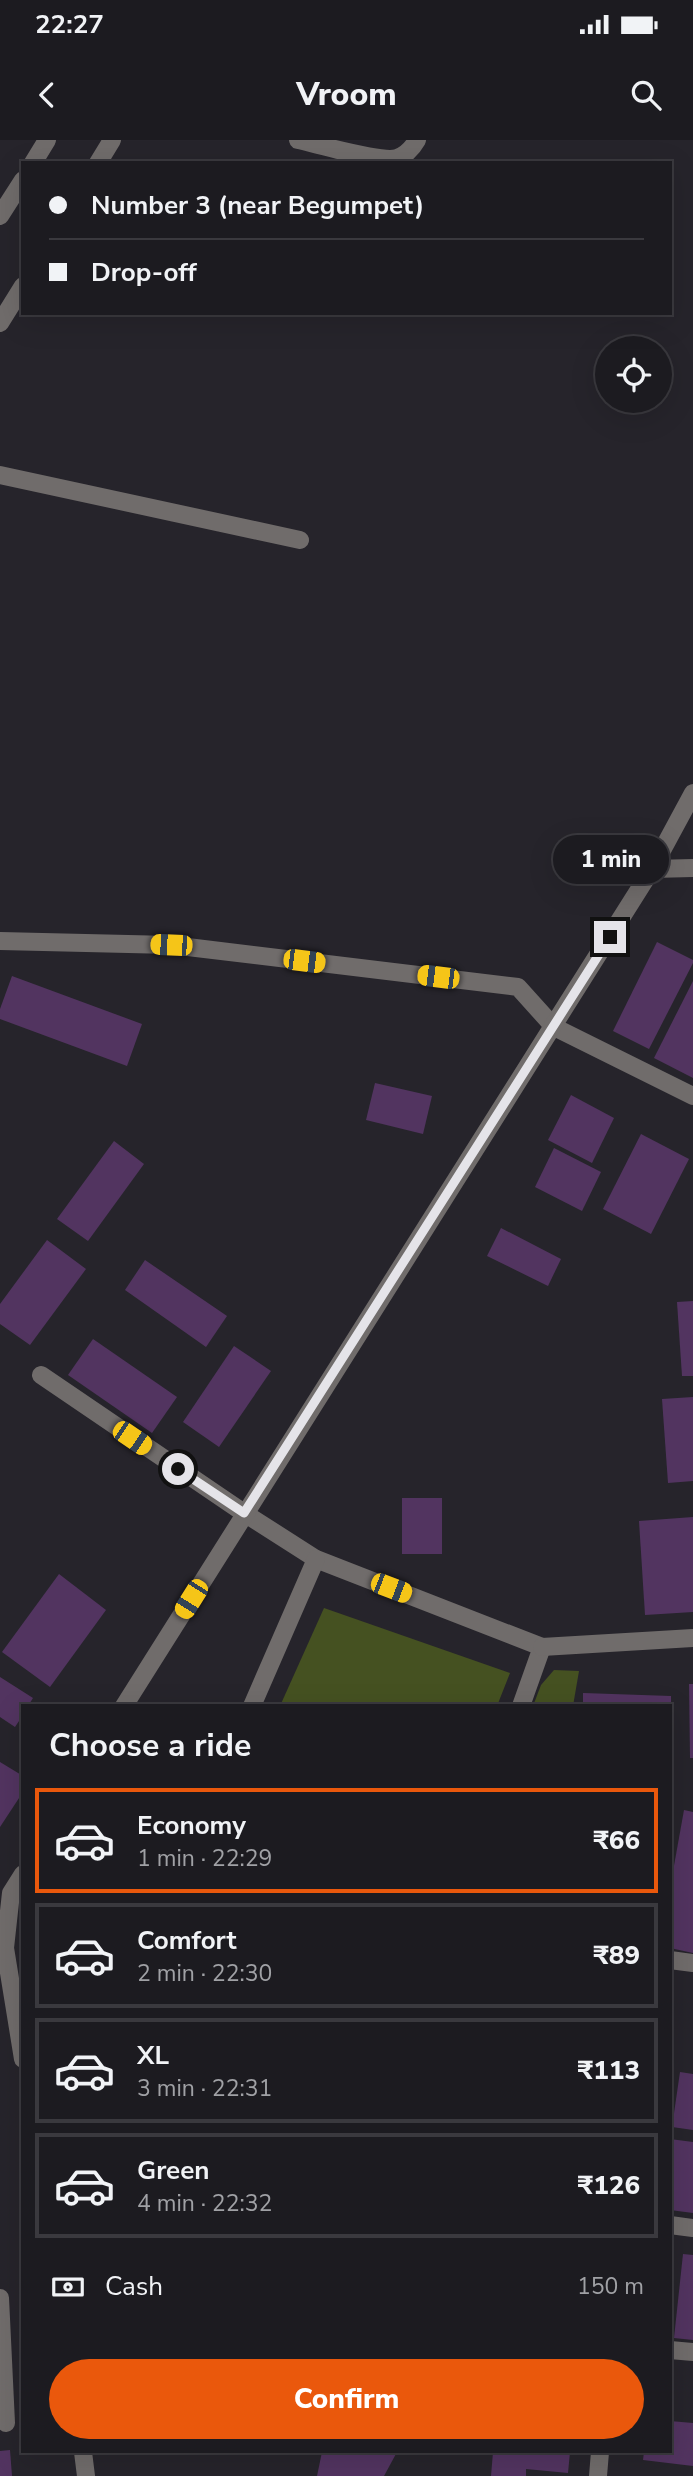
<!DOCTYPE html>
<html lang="en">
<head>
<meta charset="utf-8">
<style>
  :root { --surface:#1c1b20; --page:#29282d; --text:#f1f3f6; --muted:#a0a1a5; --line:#3a393e; --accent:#ea580c }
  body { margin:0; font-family:"Nunito Sans",sans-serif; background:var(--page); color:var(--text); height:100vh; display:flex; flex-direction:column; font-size:26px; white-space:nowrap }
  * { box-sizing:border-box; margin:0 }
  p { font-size:23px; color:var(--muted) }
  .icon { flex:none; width:38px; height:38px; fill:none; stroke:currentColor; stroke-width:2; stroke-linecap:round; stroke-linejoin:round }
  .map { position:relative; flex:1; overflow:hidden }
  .panel { position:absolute; left:21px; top:1564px; width:651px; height:749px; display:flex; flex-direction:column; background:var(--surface); border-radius:0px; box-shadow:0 7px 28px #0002,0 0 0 2px var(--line) }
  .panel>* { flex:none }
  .top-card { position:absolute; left:21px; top:21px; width:651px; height:154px; border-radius:0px; box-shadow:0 7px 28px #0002,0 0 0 2px var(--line); display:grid; align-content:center; height:154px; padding:0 28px; background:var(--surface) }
  .fabs { position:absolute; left:595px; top:196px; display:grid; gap:14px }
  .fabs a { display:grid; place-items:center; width:77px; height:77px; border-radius:50%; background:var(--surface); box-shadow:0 7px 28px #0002,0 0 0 2px var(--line); font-size:35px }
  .end { position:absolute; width:32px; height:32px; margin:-16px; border:9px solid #e5e4e9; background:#111; box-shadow:0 0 0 4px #111 }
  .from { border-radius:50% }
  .bubble { position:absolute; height:49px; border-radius:24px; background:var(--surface); box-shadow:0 7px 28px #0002,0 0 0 2px var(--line); font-size:23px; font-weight:800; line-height:49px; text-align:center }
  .car { position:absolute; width:21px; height:42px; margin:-21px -10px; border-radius:9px; box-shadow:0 0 5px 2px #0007; background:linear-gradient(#f5c518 24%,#345 0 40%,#f5c518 0 76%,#345 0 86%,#f5c518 0) }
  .top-card b { display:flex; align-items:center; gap:24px; height:66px; font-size:26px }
  .top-card b+b { border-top:2px solid var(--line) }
  .top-card i { width:18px; height:18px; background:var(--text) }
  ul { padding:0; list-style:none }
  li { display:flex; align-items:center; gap:21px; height:105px; margin:0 14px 10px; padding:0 14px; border:4px solid var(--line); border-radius:0px }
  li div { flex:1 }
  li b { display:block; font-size:26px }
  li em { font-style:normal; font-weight:800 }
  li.on { border-color:var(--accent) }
  li>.icon { width:63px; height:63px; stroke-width:1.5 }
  h2 { padding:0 28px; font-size:32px; line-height:84px }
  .pay { display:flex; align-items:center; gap:18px; height:77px; padding:0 28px; font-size:26px }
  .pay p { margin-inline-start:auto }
  .cta { display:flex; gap:14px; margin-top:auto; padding:14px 28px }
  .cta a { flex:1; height:80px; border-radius:42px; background:var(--accent); color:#fff; font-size:28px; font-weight:800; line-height:80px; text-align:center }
  .status { display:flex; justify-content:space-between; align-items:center; height:49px; padding:0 35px; background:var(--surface); direction:ltr }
  .status svg { height:19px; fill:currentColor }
  header { display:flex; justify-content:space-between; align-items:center; height:91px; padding:0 28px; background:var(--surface); font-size:32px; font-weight:800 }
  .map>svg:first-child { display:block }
  .green { fill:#455121 }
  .building { fill:#523460 }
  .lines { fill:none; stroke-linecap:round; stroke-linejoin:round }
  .minor { stroke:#706c6b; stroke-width:18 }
  .route { stroke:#e5e4e9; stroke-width:9 }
</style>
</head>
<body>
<div class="status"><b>22:27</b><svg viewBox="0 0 49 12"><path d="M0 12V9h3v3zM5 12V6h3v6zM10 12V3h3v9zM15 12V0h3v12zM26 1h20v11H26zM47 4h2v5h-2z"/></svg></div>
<header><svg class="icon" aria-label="back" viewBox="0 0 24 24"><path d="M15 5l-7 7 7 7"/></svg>Vroom<svg class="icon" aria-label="search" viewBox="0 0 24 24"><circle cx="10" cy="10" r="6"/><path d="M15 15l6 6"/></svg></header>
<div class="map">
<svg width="693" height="2336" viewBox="0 0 693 2336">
  <rect width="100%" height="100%" fill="#26242b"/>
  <g class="green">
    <path d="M324 1468 510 1533 497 1566H280Z"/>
    <path d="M554 1530 579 1531 573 1566H533L541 1545Z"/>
  </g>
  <g class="building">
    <path d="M657 802 693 820V823L649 909 613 891Z"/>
    <path d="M12 836 142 884 127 926 0 879V869Z"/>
    <path d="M693 841V938L654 918Z"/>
    <path d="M375 943 432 956 423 994 366 980Z"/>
    <path d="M571 955 614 978 592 1023 548 1000Z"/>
    <path d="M641 994 689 1019 651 1094 603 1069Z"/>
    <path d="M114 1001 144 1024 88 1101 57 1079Z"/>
    <path d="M554 1008 601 1032 582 1071 535 1047Z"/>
    <path d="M501 1088 561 1119 548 1146 487 1116Z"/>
    <path d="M47 1100 86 1129 30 1205 0 1184V1164Z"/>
    <path d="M145 1120 227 1176 206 1207 125 1150Z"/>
    <path d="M693 1161V1236H682L677 1162Z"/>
    <path d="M93 1199 177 1257 152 1293 68 1235Z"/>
    <path d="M234 1206 271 1231 219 1307 183 1282Z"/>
    <path d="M693 1257V1341L668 1343 662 1259Z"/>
    <rect x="402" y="1358" width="40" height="56"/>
    <path d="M693 1377V1472L645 1475 639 1381Z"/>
    <path d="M59 1434 106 1470 50 1547 2 1512Z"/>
    <path d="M0 1537 33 1558 28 1566H23V1575L15 1587 0 1577Z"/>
    <path d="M689 1544H693V1618H690Z"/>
    <path d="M583 1553 671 1556V1566H583Z"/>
    <path d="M0 1622 23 1636V1652L0 1687Z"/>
    <path d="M684 1670 693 1672V1813L670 1808V1748Z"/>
    <path d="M680 1932 693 1934V1990L672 1987Z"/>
    <path d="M670 1999 693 2002V2073L670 2070Z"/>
    <path d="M683 2114 693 2115V2200L674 2198Z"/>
    <path d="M670 2281 693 2283V2326L643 2320 644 2312H670Z"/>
    <path d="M10 2310 12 2336H0V2311Z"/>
    <path d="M322 2312H397L384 2336H317Z"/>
    <path d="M493 2312H570L568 2333 526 2329V2336H491Z"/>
  </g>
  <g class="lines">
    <g class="minor">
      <path d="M298 0C317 4 382 23 397 18 406 15 413 7 417 0"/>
      <path d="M33 23 47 0"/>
      <path d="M98 23 112 0"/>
      <path d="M0 76 23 40"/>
      <path d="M0 183 23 146"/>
      <path d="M0 335 300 400"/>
      <path d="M652 729 693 728"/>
      <path d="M0 801 171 805 518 847 554 887 693 956"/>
      <path d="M41 1235 244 1373 316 1419 542 1507 521 1566"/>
      <path d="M542 1507 693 1498"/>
      <path d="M124 1566 652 729 693 653"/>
      <path d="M252 1566 316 1419"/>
      <path d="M23 1734 11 1753 5 1808 23 1919"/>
      <path d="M670 1820 693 1823"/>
      <path d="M670 2085 693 2088"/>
      <path d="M0 2158 6 2283"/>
      <path d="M670 2210 693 2212"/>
      <path d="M83 2312 86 2336"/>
      <path d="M598 2336 600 2312"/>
    </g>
  </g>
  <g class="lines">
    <path class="route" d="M178 1329 244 1373 610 797"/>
  </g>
</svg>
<div class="fabs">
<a><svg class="icon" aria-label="locate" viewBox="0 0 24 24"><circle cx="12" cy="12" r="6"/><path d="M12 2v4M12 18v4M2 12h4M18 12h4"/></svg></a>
</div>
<i class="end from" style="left:178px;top:1329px"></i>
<i class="end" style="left:610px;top:797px"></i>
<div class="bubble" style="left:553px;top:695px;width:116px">1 min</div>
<i class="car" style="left:171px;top:805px;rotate:272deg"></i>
<i class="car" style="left:304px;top:821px;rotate:97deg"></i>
<i class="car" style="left:438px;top:837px;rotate:277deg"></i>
<i class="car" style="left:132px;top:1298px;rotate:124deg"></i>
<i class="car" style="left:391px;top:1448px;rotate:111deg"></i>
<i class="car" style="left:191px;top:1459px;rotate:212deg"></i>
<div class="top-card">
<b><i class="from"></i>Number 3 (near Begumpet)</b>
<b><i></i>Drop-off</b>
</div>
<section class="panel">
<h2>Choose a ride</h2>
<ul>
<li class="on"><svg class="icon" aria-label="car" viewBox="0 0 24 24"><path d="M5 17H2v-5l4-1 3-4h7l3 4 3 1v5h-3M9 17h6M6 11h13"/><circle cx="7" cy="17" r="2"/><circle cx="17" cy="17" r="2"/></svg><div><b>Economy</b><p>1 min · 22:29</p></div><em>₹66</em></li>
<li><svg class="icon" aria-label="car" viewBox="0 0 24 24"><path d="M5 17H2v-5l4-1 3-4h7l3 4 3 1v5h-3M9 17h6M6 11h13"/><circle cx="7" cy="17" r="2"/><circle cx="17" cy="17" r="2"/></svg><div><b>Comfort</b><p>2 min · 22:30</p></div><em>₹89</em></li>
<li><svg class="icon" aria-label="car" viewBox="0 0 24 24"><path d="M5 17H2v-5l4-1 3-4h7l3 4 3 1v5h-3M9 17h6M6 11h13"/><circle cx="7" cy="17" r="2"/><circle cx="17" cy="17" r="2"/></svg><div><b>XL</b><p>3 min · 22:31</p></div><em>₹113</em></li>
<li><svg class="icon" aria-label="car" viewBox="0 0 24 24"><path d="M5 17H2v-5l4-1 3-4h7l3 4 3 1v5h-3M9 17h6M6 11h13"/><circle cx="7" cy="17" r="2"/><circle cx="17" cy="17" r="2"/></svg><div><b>Green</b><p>4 min · 22:32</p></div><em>₹126</em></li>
</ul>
<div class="pay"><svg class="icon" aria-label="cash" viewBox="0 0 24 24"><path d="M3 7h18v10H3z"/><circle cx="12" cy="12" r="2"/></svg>Cash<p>150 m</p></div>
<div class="cta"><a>Confirm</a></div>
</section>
</div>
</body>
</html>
